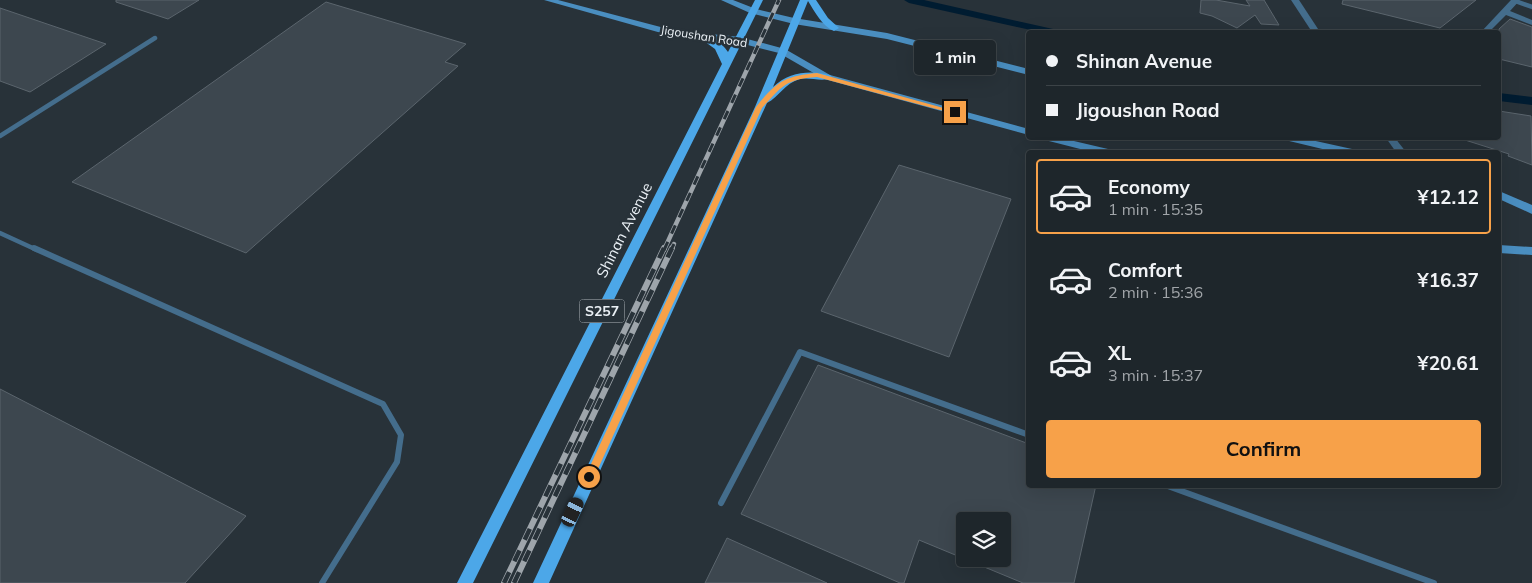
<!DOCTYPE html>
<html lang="en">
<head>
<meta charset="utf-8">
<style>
  :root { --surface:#1e262b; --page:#262e33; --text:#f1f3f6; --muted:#a1a5a9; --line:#3c4347; --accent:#f7a149 }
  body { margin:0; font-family:Mulish,sans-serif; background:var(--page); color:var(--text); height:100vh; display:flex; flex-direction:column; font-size:19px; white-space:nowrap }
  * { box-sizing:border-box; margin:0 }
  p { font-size:16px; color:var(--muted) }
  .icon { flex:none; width:28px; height:28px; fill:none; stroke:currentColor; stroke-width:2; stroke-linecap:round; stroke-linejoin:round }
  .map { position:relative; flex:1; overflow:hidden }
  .drawer { position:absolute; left:1026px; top:150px; width:475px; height:338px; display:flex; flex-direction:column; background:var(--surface); border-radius:5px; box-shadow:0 5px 20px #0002,0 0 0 1px var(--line) }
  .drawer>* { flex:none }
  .banner { position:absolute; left:1026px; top:30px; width:475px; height:110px; border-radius:5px; box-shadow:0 5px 20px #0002,0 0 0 1px var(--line); display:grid; align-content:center; height:110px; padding:0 20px; background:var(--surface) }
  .buttons { position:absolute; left:956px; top:512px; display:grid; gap:10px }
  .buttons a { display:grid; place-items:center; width:55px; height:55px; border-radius:5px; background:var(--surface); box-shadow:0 5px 20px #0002,0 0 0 1px var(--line); font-size:25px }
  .end { position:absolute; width:22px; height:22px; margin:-11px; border:6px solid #f7a149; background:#111; box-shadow:0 0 0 2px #111 }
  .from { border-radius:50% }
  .bubble { position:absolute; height:35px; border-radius:5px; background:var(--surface); box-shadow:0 5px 20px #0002,0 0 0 1px var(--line); font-size:16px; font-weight:700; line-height:35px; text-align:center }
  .car { position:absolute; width:15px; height:30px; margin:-15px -8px; border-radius:6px; box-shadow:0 0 4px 1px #0007; background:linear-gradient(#222 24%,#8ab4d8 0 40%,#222 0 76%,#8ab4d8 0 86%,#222 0) }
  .banner b { display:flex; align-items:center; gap:18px; height:48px; font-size:19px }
  .banner b+b { border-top:1px solid var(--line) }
  .banner i { width:12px; height:12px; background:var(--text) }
  ul { padding:9px 0 0; list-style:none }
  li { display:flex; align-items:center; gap:15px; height:75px; margin:0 10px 8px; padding:0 10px; border:2px solid transparent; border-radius:5px }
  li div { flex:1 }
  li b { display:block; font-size:19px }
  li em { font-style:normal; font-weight:700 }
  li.current { border-color:var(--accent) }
  li>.icon { width:45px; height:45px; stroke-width:1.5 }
  .cta { display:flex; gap:10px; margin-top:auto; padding:10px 20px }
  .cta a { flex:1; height:58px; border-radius:5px; background:var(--accent); color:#111; font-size:20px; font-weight:700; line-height:58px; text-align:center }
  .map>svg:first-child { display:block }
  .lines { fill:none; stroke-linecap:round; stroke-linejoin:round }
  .canal { fill:#001c31; fill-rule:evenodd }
  .building { fill:#3d474f; stroke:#5b656d }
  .service-far1 { stroke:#446d8c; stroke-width:4.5 }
  .service { stroke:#446d8c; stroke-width:6 }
  .minor { fill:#446d8c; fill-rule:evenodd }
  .secondary { fill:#4a8ec0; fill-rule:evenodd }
  .primary { fill:#4ca7e8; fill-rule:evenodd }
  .rail-far1-casing { stroke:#9ea5ab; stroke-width:4.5 }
  .rail-casing { stroke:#9ea5ab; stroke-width:6 }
  .rail-far1 { stroke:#283239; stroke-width:3; stroke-dasharray:9; stroke-linecap:butt }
  .rail { stroke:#283239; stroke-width:4.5; stroke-dasharray:12; stroke-linecap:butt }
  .route { fill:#f7a149 }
  .labels { text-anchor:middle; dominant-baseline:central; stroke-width:5; stroke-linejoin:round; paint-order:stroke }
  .far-street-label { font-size:12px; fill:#eaf0f5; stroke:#283239 }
  .shield { fill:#283239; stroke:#b0b7bd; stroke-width:1 }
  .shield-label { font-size:14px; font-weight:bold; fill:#eaf0f5 }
  .street-label { font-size:15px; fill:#eaf0f5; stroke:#283239 }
</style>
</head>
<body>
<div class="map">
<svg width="1532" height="583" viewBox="0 0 1532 583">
  <rect width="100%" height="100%" fill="#283239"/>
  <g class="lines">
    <g class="canal">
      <path d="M904 0H924L1053 29 1059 32H1040L909 3Z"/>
      <path d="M1499 93 1532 97V105L1499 101Z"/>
    </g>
  </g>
  <g class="building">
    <path d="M116 0H199L168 19 116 2Z"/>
    <path d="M1201 0H1216L1250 6 1246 0H1264L1279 25 1261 24 1255 15 1237 28 1212 16 1200 13Z"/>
    <path d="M1343 0H1476L1440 28 1342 4Z"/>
    <path d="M326 2 466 44 445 62 458 66 246 253 72 182Z"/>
    <path d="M0 8 106 44 30 92 0 81Z"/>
    <path d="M1510 19 1532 27V67L1499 59V29Z"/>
    <path d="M1499 111 1531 116 1532 165 1508 156 1509 154 1465 140 1466 138H1499Z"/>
    <path d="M899 165 1011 199 949 357 821 311Z"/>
    <path d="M818 365 1029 444V485H1096L1074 583H1023L965 559H1002V521H965V559L919 540 904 583H900L741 514Z"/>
    <path d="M0 389 246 516 185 583H0Z"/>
    <path d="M727 538 827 583H705Z"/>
  </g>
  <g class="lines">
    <g class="service-far1">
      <path d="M1515 1 1532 7"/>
      <path d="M0 136 155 38"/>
      <path d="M0 233 37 250"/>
    </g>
    <g class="service">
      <path d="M34 248 383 404 401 435 397 462 322 583"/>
      <path d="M1165 485 1434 583"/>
      <path d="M721 503 800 352 1029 435"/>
    </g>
    <g class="minor">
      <path d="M1291 0H1299L1320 32H1312Z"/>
      <path d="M1511 0H1520L1510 11 1532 20V25L1506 15 1489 32H1481Z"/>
      <path d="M1386 138H1395L1406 152H1396Z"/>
    </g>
    <g class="secondary">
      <path d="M544 0H558L672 30 740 37 785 49 830 75 1029 129V135L824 79 779 53 740 43 672 36Z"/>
      <path d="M721 0H733L756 9 794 18 887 33 1029 69V75L887 39 794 24 750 13Z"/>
      <path d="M1044 138H1061L1108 149 1109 152H1092L1045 140Z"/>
      <path d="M1284 138H1302L1352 149 1353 152H1335L1285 140Z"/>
      <path d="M1499 191 1532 205V214L1499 199Z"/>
      <path d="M1499 245 1532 247V255L1499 253Z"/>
    </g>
    <g class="primary">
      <path d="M755 0H763L473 583H457L722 64 715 49 697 36 702 33C713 37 722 43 728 52Z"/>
      <path d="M800 0H816L828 18 839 28 834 31C822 26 815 12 808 1L773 87C789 72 810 70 830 75L832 77C825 83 810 77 800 79 785 83 779 97 767 103L549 583H533L755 107Z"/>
    </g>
    <g class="rail-far1-casing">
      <g id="rail-far1">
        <path d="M664 250 779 0"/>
        <path d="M671 250 674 244"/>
      </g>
    </g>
    <g class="rail-casing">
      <g id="rail">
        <path d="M504 583 664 248"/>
        <path d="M514 583 672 248"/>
      </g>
    </g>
    <use href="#rail-far1" class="rail-far1"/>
    <use href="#rail" class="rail"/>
  </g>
  <path class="route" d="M817 73 958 112 955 114 817 77C786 79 782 86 762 108L593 480H586L585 477 756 107C776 82 784 76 817 73Z"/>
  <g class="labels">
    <g class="far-street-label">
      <text transform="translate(704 36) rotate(9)">Jigoushan Road</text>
    </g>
    <rect class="shield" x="579.5" y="299.5" width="45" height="23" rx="4"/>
    <g class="shield-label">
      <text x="602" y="311">S257</text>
    </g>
    <g class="street-label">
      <text transform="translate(624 230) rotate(-63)">Shinan Avenue</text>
    </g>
  </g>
</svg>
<div class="buttons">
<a><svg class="icon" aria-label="layers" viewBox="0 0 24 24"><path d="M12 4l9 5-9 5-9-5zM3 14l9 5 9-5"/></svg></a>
</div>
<i class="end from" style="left:589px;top:477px"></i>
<i class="end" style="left:955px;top:112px"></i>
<div class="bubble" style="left:914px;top:40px;width:82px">1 min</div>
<i class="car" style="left:573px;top:512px;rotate:25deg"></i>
<div class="banner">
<b><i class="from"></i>Shinan Avenue</b>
<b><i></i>Jigoushan Road</b>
</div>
<section class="drawer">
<ul>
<li class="current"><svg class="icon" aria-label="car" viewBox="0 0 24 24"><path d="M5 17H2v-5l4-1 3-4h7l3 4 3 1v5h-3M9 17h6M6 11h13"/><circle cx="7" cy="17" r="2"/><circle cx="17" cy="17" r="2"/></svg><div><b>Economy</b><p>1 min · 15:35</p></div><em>¥12.12</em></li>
<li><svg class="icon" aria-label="car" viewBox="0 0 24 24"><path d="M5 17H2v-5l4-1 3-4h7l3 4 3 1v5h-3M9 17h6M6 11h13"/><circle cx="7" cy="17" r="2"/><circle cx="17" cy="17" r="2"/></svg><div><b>Comfort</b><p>2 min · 15:36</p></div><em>¥16.37</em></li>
<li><svg class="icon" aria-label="car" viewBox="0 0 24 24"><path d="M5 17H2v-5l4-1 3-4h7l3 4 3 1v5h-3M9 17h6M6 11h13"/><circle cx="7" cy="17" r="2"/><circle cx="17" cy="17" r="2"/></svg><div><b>XL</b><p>3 min · 15:37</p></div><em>¥20.61</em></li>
</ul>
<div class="cta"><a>Confirm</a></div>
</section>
</div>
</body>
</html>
